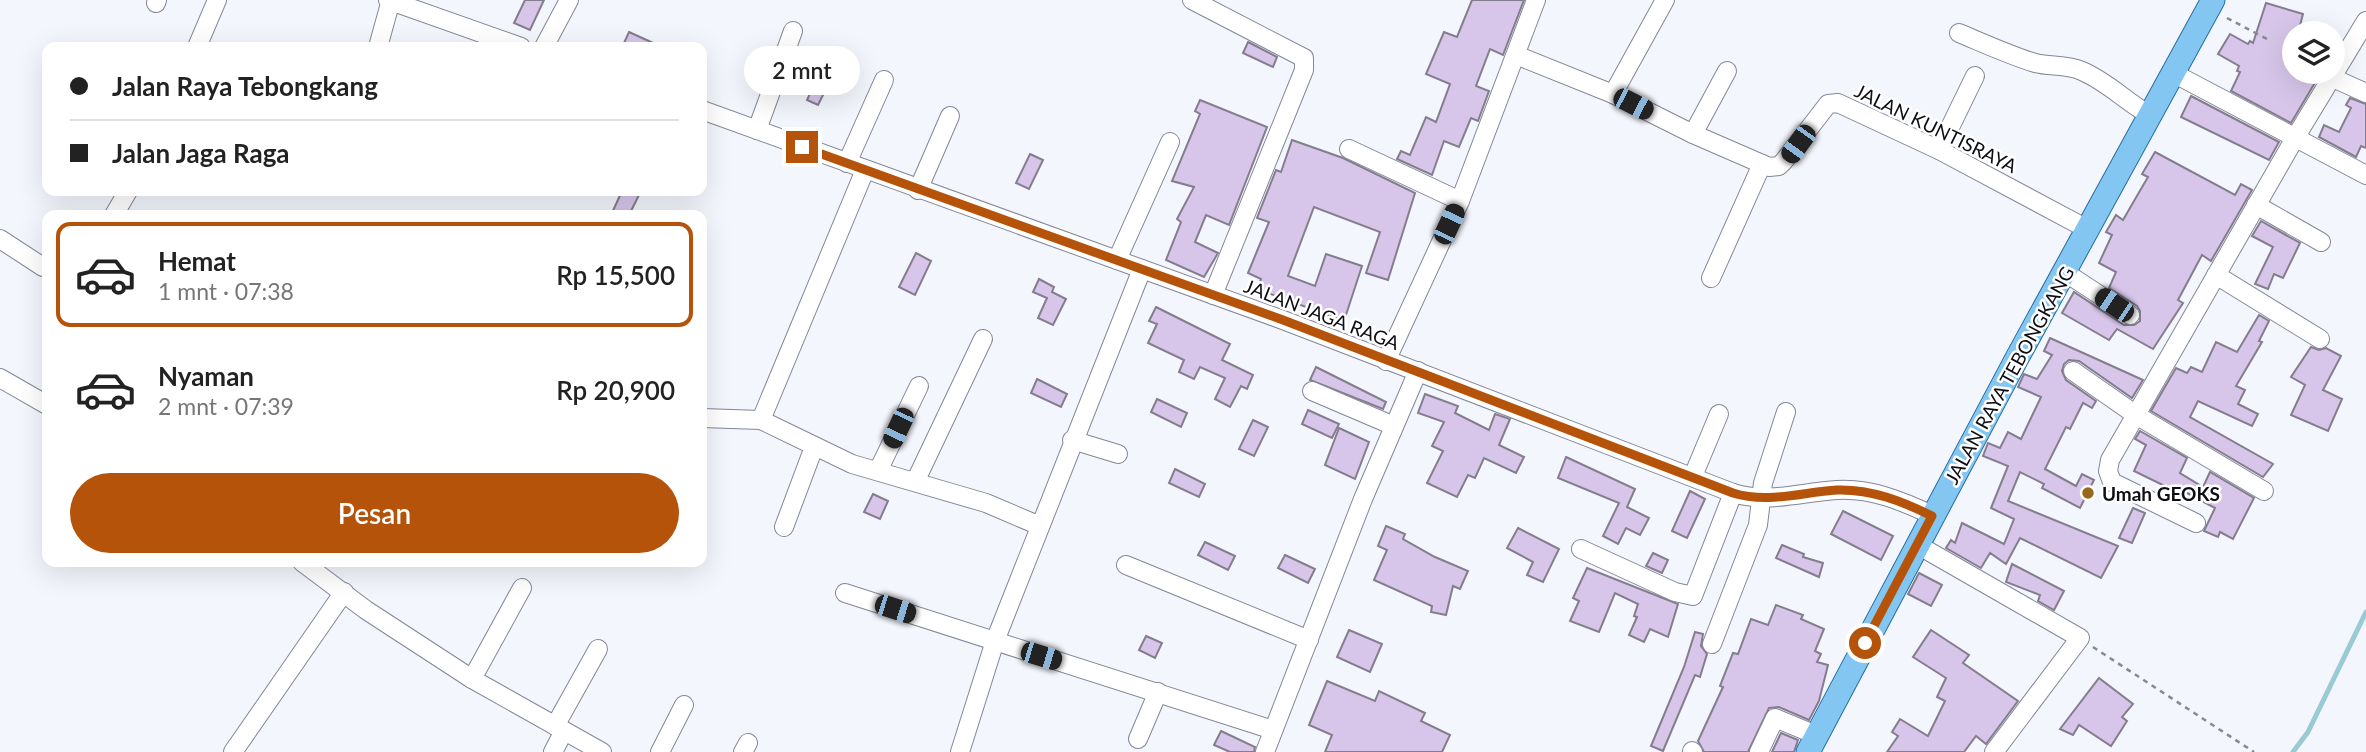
<!DOCTYPE html>
<html lang="id">
<head>
<meta charset="utf-8">
<style>
  :root { --surface:#fff; --page:#f6f6f6; --text:#222; --muted:#767676; --line:#e0e0e0; --accent:#b45309 }
  body { margin:0; font-family:Lato,sans-serif; background:var(--page); color:var(--text); height:100vh; display:flex; flex-direction:column; font-size:26px; white-space:nowrap }
  * { box-sizing:border-box; margin:0 }
  p { font-size:23px; color:var(--muted) }
  .icon { flex:none; width:38px; height:38px; fill:none; stroke:currentColor; stroke-width:2; stroke-linecap:round; stroke-linejoin:round }
  .map { position:relative; flex:1; overflow:hidden }
  .sheet { position:absolute; left:42px; top:210px; width:665px; height:357px; display:flex; flex-direction:column; background:var(--surface); border-radius:14px; box-shadow:0 7px 28px #0002 }
  .sheet>* { flex:none }
  .guide { position:absolute; left:42px; top:42px; width:665px; height:154px; border-radius:14px; box-shadow:0 7px 28px #0002; display:grid; align-content:center; height:154px; padding:0 28px; background:var(--surface) }
  .fabs { position:absolute; left:2282px; top:21px; display:grid; gap:14px }
  .fabs a { display:grid; place-items:center; width:63px; height:63px; border-radius:50%; background:var(--surface); box-shadow:0 7px 28px #0002; font-size:35px }
  .end { position:absolute; width:32px; height:32px; margin:-16px; border:9px solid #b45309; background:#fff; box-shadow:0 0 0 4px #fff }
  .from { border-radius:50% }
  .bubble { position:absolute; height:49px; border-radius:24px; background:var(--surface); box-shadow:0 7px 28px #0002; font-size:23px; font-weight:600; line-height:49px; text-align:center }
  .car { position:absolute; width:21px; height:42px; margin:-21px -10px; border-radius:9px; box-shadow:0 0 5px 2px #0007; background:linear-gradient(#222 24%,#8ab4d8 0 40%,#222 0 76%,#8ab4d8 0 86%,#222 0) }
  .guide b { display:flex; align-items:center; gap:24px; height:66px; font-size:26px }
  .guide b+b { border-top:2px solid var(--line) }
  .guide i { width:18px; height:18px; background:var(--text) }
  ul { padding:12px 0 0; list-style:none }
  li { display:flex; align-items:center; gap:21px; height:105px; margin:0 14px 10px; padding:0 14px; border:4px solid transparent; border-radius:14px }
  li div { flex:1 }
  li b { display:block; font-size:26px }
  li em { font-style:normal; font-weight:600 }
  li.current { border-color:var(--accent) }
  li>.icon { width:63px; height:63px; stroke-width:1.5 }
  .button { display:flex; gap:14px; margin-top:auto; padding:14px 28px }
  .button a { flex:1; height:80px; border-radius:42px; background:var(--accent); color:#fff; font-size:28px; font-weight:600; line-height:80px; text-align:center }
  .map>svg:first-child { display:block }
  .lines { fill:none; stroke-linecap:round; stroke-linejoin:round }
  .stream { stroke:#9acad4; stroke-width:5 }
  .building { fill:#d7c6ea; stroke:#847d8d; stroke-width:2 }
  .minor-casing { stroke:#838798; stroke-width:20 }
  .major-casing { stroke:#256d9f; stroke-width:25 }
  .path { stroke:#888990; stroke-width:2.5; stroke-dasharray:5 5; stroke-linecap:butt }
  .minor { stroke:#fff; stroke-width:18 }
  .major { stroke:#84c6f2; stroke-width:23 }
  .route { stroke:#b45309; stroke-width:9 }
  .poi-dot { fill:#99681b; stroke:#fff; stroke-width:2.5 }
  .labels { text-anchor:middle; dominant-baseline:central; stroke-width:5; stroke-linejoin:round; paint-order:stroke }
  .street-label { font-size:19px; fill:#0d0e14; stroke:#fff }
  .poi-label { font-size:19px; font-weight:bold; fill:#0d0e14; stroke:#fff; text-anchor:start }
</style>
</head>
<body>
<div class="map">
<svg width="2366" height="752" viewBox="0 0 2366 752">
  <rect width="100%" height="100%" fill="#f4f6fd"/>
  <g class="lines">
    <path class="stream" d="M2293 752 2308 732 2366 612"/>
  </g>
  <g class="building">
    <path d="M525 0H544L530 30 514 23Z"/>
    <path d="M1472 0H1524L1503 55 1490 49 1476 86 1489 91 1478 121 1471 118 1459 147 1444 141 1432 175 1397 159 1401 151 1410 155 1426 117 1436 122 1450 84 1426 74 1444 32 1457 37Z"/>
    <path d="M2266 3 2303 14 2298 33H2294V72L2316 81 2291 123 2231 91 2240 72 2237 71 2239 66 2218 54 2230 34 2248 44 2250 41 2253 43Z"/>
    <path d="M629 32 662 47H632L624 43Z"/>
    <path d="M1248 42 1277 57 1273 67 1243 53Z"/>
    <path d="M827 57 839 63 818 105 807 100Z"/>
    <path d="M2191 96 2279 142 2269 160 2181 117Z"/>
    <path d="M2350 98 2366 104V148L2361 146 2356 157 2319 137 2324 125 2339 132 2351 108 2346 105Z"/>
    <path d="M1200 100 1267 127 1229 225 1206 215 1195 242 1218 253 1204 277 1166 260 1181 222 1177 219 1194 187 1172 181 1200 114 1195 111Z"/>
    <path d="M1292 140 1343 158 1415 193 1388 280 1366 273 1380 232 1314 207 1288 276 1315 286 1326 254 1362 266 1344 321 1257 289 1261 279 1248 273 1269 222 1257 218 1276 170 1281 172Z"/>
    <path d="M2155 152 2235 195 2241 184 2252 190 2211 261 2202 255 2178 300 2183 303 2153 349 2117 329 2109 340 2062 313 2074 292 2124 325H2134L2140 321V311L2137 306 2109 288 2116 272 2099 263 2112 235 2106 232 2116 215 2123 220 2134 201 2148 177 2142 174Z"/>
    <path d="M1030 154 1043 160 1029 189 1016 183Z"/>
    <path d="M622 191H641L629 215H611Z"/>
    <path d="M2261 221 2300 243 2283 278 2274 274 2268 289 2255 284 2273 247 2252 236Z"/>
    <path d="M916 253 931 261 915 295 899 287Z"/>
    <path d="M1039 279 1054 287 1052 292 1066 299 1053 325 1038 318 1047 298 1033 292Z"/>
    <path d="M1156 307 1230 344 1222 360 1253 375 1247 389 1241 386 1230 407 1215 399 1225 378 1200 367 1194 379 1179 372 1184 360 1148 343 1157 324 1149 321Z"/>
    <path d="M2259 315 2269 321 2259 341 2262 342 2236 386 2245 390 2238 404 2258 414 2252 426 2198 401 2190 417 2273 464 2263 477 2151 411 2176 368 2187 373 2191 367 2202 372 2216 342 2237 352Z"/>
    <path d="M2050 338 2143 380 2132 398 2079 361 2069 360 2064 364 2062 371 2066 380 2096 401 2092 408 2083 403 2070 429 2066 427 2045 469 2076 486 2082 474 2094 480 2080 508 2042 488 2044 484 2020 472 2008 501 2118 546 2101 578 2020 538 2006 564 1990 553 1981 568 1946 548 1951 540 1955 543 1962 523 2004 544 2014 519 1991 508 2008 466 1983 456 1988 443 2000 448 2008 432 2021 439 2041 397 2018 387 2024 374 2037 379 2052 355 2044 351Z"/>
    <path d="M2311 347 2319 350 2326 348 2341 356 2323 390 2342 399 2328 431 2291 415 2305 385 2291 377Z"/>
    <path d="M1316 367 1386 402 1383 409 1310 380Z"/>
    <path d="M1037 379 1067 394 1061 407 1031 393Z"/>
    <path d="M1425 394 1458 406 1455 413 1489 430 1495 414 1510 419 1499 445 1524 457 1516 473 1484 458 1475 478 1468 475 1457 497 1427 483 1443 451 1432 446 1444 422 1418 413Z"/>
    <path d="M1157 399 1187 413 1181 427 1151 412Z"/>
    <path d="M1308 410 1339 424 1332 438 1302 424Z"/>
    <path d="M1253 420 1268 427 1254 456 1239 449Z"/>
    <path d="M1339 428 1369 442 1355 479 1325 465Z"/>
    <path d="M2140 431 2187 458 2180 473 2203 487 2210 472 2254 498 2233 539 2220 532 2218 537 2204 531 2215 508 2174 486 2173 490 2134 471 2146 445 2135 439Z"/>
    <path d="M1566 457 1635 489 1627 507 1649 518 1640 535 1626 528 1618 544 1603 536 1619 503 1558 478Z"/>
    <path d="M1175 469 1205 484 1199 497 1169 483Z"/>
    <path d="M1690 491 1705 499 1687 538 1672 531Z"/>
    <path d="M873 494 888 501 880 519 864 512Z"/>
    <path d="M2133 508 2145 513 2132 543 2119 538Z"/>
    <path d="M1843 511 1893 536 1881 560 1831 534Z"/>
    <path d="M1386 526 1405 534 1403 539 1435 557 1468 571 1460 589 1453 586 1446 615 1431 612 1432 606 1374 580 1387 550 1378 546Z"/>
    <path d="M1518 528 1559 549 1543 582 1527 575 1533 562 1507 548Z"/>
    <path d="M1205 542 1235 556 1228 570 1198 555Z"/>
    <path d="M1782 545 1804 554 1803 557 1823 563 1819 577 1776 558Z"/>
    <path d="M1653 553 1668 560 1662 573 1646 566Z"/>
    <path d="M1285 555 1315 569 1308 583 1278 568Z"/>
    <path d="M2012 564 2064 591 2054 610 2038 601 2040 595 2006 582Z"/>
    <path d="M1587 568 1678 604 1668 637 1650 629 1644 642 1629 635 1637 617 1634 616 1638 604 1615 593 1599 632 1570 621 1579 601 1573 598Z"/>
    <path d="M1919 573 1942 585 1931 606 1908 594Z"/>
    <path d="M1776 605 1803 615 1801 619 1824 629 1815 651 1821 654 1817 662 1828 665 1819 701 1809 720 1779 707 1769 708 1748 752H1704L1698 741 1723 687 1720 686 1733 653 1738 654 1751 619 1768 625Z"/>
    <path d="M1349 630 1382 644 1370 672 1337 657Z"/>
    <path d="M1931 630 1969 655 1963 663 2018 701 1986 744 1976 736 1964 752H1887L1898 736 1892 732 1900 719 1928 736 1945 701 1937 697 1946 678 1913 657Z"/>
    <path d="M1695 632 1703 634 1701 646 1707 654 1700 677 1695 675 1663 751 1651 746 1684 667Z"/>
    <path d="M1146 636 1162 643 1155 658 1139 650Z"/>
    <path d="M2099 678 2133 704 2122 717 2127 721 2111 746 2079 725 2073 735 2060 729Z"/>
    <path d="M1327 681 1375 701 1379 691 1425 713 1421 721 1450 735 1442 752H1325L1332 735 1309 725Z"/>
    <path d="M1221 731 1255 747 1254 752H1230L1214 745Z"/>
    <path d="M1781 733 1798 740 1794 752H1772Z"/>
  </g>
  <g class="lines">
    <g class="minor-casing">
      <g id="minor">
        <path d="M388 0 521 47"/>
        <path d="M1192 0 1304 58V70L1213 295"/>
        <path d="M156 3 157 0"/>
        <path d="M1959 33C1983 43 2009 55 2035 63 2051 67 2066 64 2082 71 2108 82 2126 102 2150 115"/>
        <path d="M197 47 217 0"/>
        <path d="M378 47 391 0"/>
        <path d="M544 47 569 0"/>
        <path d="M1516 55 1613 94 1693 134 1769 167 1779 166 1784 161 1828 104 1838 103 1939 150 2089 230"/>
        <path d="M2173 73 2366 175"/>
        <path d="M2333 78 2366 93"/>
        <path d="M1613 94 1665 0"/>
        <path d="M702 110 1283 320 1733 493C1768 504 1802 492 1837 490 1871 488 1902 501 1932 515"/>
        <path d="M757 130 793 31"/>
        <path d="M1693 134 1727 71"/>
        <path d="M1349 149 1460 201"/>
        <path d="M1939 150 1975 76"/>
        <path d="M847 163 884 80"/>
        <path d="M918 190 950 116"/>
        <path d="M2256 205 2321 242"/>
        <path d="M114 215 128 191"/>
        <path d="M0 239 43 267"/>
        <path d="M1117 260 1170 142"/>
        <path d="M2066 273 2130 315"/>
        <path d="M2216 275 2320 339"/>
        <path d="M1711 278 1762 164"/>
        <path d="M1386 361 1460 201 1536 0"/>
        <path d="M2073 371 2136 415 2264 491"/>
        <path d="M0 378 47 405"/>
        <path d="M1312 391 1394 426"/>
        <path d="M702 418 761 420 852 464 986 503 1040 526"/>
        <path d="M761 420 865 170"/>
        <path d="M1072 440 1118 454"/>
        <path d="M878 471 919 386"/>
        <path d="M1693 476 1719 414"/>
        <path d="M916 480 983 339"/>
        <path d="M2196 523 2112 482 2108 471 2110 460 2295 138 2366 21"/>
        <path d="M784 527 814 447"/>
        <path d="M1916 544 2080 638 1994 752"/>
        <path d="M1581 549 1675 592 1693 596 1733 493"/>
        <path d="M302 562 366 610 472 679 602 752"/>
        <path d="M1126 565 1309 640"/>
        <path d="M845 593 1273 730"/>
        <path d="M1712 644 1758 525 1763 483 1786 412"/>
        <path d="M472 679 522 588"/>
        <path d="M555 726 598 649"/>
        <path d="M1138 739 1158 692"/>
        <path d="M1692 751 1693 752"/>
        <path d="M233 752 344 592"/>
        <path d="M553 752 564 731"/>
        <path d="M660 752 684 705"/>
        <path d="M743 752 748 743"/>
        <path d="M960 752 995 641 1142 269"/>
        <path d="M1265 752 1363 499 1418 371"/>
        <path d="M1759 752 1775 718 1816 735"/>
      </g>
    </g>
    <g class="major-casing">
      <path id="major" d="M1808 752 2017 358 2213 0"/>
    </g>
    <g class="path">
      <path d="M2227 18 2267 39"/>
      <path d="M2093 647 2254 752"/>
    </g>
    <use href="#minor" class="minor"/>
    <use href="#major" class="major"/>
  </g>
  <g class="lines">
    <path class="route" d="M802 147 1283 320 1733 493C1768 504 1802 492 1837 490 1871 489 1902 501 1932 516L1865 643"/>
  </g>
  <circle class="poi-dot" cx="2088" cy="493" r="7"/>
  <g class="labels">
    <g class="street-label">
      <text transform="translate(1936 128) rotate(26)">JALAN KUNTISRAYA</text>
      <text transform="translate(1322 314) rotate(21)">JALAN JAGA RAGA</text>
      <text transform="translate(2009 375) rotate(-61)">JALAN RAYA TEBONGKANG</text>
    </g>
    <g class="poi-label">
      <text x="2102" y="493">Umah GEOKS</text>
    </g>
  </g>
</svg>
<div class="fabs">
<a><svg class="icon" aria-label="layers" viewBox="0 0 24 24"><path d="M12 4l9 5-9 5-9-5zM3 14l9 5 9-5"/></svg></a>
</div>
<i class="end from" style="left:1865px;top:643px"></i>
<i class="end" style="left:802px;top:147px"></i>
<div class="bubble" style="left:744px;top:46px;width:116px">2 mnt</div>
<i class="car" style="left:1633px;top:104px;rotate:117deg"></i>
<i class="car" style="left:1798px;top:144px;rotate:216deg"></i>
<i class="car" style="left:1449px;top:224px;rotate:25deg"></i>
<i class="car" style="left:2114px;top:305px;rotate:304deg"></i>
<i class="car" style="left:898px;top:428px;rotate:205deg"></i>
<i class="car" style="left:895px;top:609px;rotate:108deg"></i>
<i class="car" style="left:1041px;top:656px;rotate:107deg"></i>
<div class="guide">
<b><i class="from"></i>Jalan Raya Tebongkang</b>
<b><i></i>Jalan Jaga Raga</b>
</div>
<section class="sheet">
<ul>
<li class="current"><svg class="icon" aria-label="car" viewBox="0 0 24 24"><path d="M5 17H2v-5l4-1 3-4h7l3 4 3 1v5h-3M9 17h6M6 11h13"/><circle cx="7" cy="17" r="2"/><circle cx="17" cy="17" r="2"/></svg><div><b>Hemat</b><p>1 mnt · 07:38</p></div><em>Rp 15,500</em></li>
<li><svg class="icon" aria-label="car" viewBox="0 0 24 24"><path d="M5 17H2v-5l4-1 3-4h7l3 4 3 1v5h-3M9 17h6M6 11h13"/><circle cx="7" cy="17" r="2"/><circle cx="17" cy="17" r="2"/></svg><div><b>Nyaman</b><p>2 mnt · 07:39</p></div><em>Rp 20,900</em></li>
</ul>
<div class="button"><a>Pesan</a></div>
</section>
</div>
</body>
</html>
